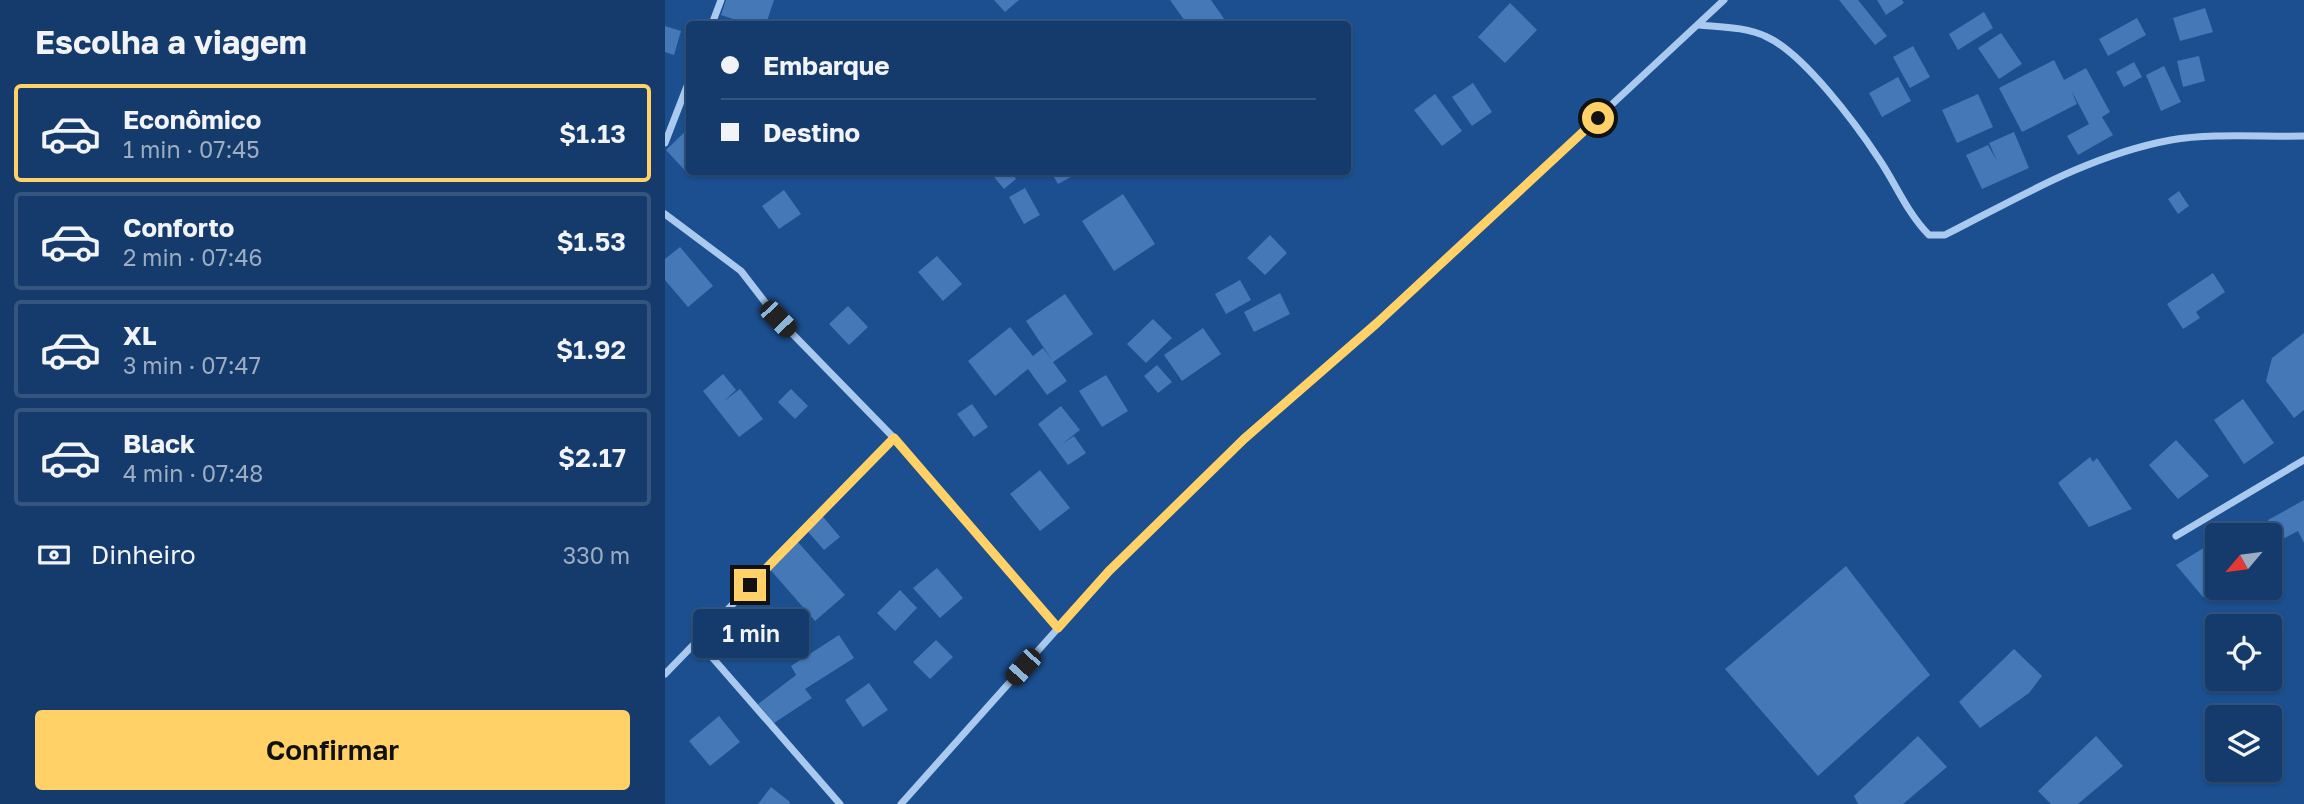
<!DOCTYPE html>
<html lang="pt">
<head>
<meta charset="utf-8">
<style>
  :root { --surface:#143b6b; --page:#1d4271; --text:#f1f3f6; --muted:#9dadc1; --line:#33557e; --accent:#ffd166 }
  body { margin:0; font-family:"Golos Text",sans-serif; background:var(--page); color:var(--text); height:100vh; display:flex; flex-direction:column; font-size:26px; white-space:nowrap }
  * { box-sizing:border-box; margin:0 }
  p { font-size:23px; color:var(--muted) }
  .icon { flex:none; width:38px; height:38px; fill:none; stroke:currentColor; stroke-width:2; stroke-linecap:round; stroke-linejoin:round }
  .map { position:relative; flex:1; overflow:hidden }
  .side { display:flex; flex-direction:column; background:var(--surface); width:665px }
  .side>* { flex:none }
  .guide { position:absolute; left:21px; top:21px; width:665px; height:154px; border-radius:7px; box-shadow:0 2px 5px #0004,0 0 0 2px var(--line); display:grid; align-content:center; height:154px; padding:0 35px; background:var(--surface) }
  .needle { width:46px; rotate:241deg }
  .controls { position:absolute; left:1540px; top:523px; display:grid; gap:14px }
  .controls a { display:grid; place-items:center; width:77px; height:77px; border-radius:7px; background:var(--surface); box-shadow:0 2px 5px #0004,0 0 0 2px var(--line); font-size:35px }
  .end { position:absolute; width:32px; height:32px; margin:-16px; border:9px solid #ffd166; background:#111; box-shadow:0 0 0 4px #111 }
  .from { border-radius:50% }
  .bubble { position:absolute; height:49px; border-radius:7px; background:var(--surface); box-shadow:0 2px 5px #0004,0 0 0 2px var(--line); font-size:23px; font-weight:600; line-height:49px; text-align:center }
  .car { position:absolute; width:21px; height:42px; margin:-21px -10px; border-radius:9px; box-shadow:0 0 5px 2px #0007; background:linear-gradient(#222 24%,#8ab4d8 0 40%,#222 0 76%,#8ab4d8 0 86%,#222 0) }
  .guide b { display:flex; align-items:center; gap:24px; height:66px; font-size:26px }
  .guide b+b { border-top:2px solid var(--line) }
  .guide i { width:18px; height:18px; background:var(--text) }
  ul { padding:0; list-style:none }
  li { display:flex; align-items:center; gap:21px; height:98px; margin:0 14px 10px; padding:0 21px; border:4px solid var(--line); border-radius:7px }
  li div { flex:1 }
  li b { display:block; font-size:26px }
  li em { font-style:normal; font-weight:600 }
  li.current { border-color:var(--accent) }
  li>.icon { width:63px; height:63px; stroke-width:1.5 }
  h2 { padding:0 35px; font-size:32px; line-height:84px }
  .pay { display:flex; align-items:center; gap:18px; height:77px; padding:0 35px; font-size:26px }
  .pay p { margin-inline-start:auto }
  .action { display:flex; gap:14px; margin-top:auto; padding:14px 35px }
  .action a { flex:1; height:80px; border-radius:7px; background:var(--accent); color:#111; font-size:28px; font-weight:600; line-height:80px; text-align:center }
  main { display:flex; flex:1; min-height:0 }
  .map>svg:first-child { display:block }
  .building { fill:#4478b7 }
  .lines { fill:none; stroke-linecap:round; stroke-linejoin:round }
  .street { stroke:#a9c9ee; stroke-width:7 }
  .route { stroke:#ffd166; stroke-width:9 }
</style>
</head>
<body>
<main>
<section class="side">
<h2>Escolha a viagem</h2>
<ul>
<li class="current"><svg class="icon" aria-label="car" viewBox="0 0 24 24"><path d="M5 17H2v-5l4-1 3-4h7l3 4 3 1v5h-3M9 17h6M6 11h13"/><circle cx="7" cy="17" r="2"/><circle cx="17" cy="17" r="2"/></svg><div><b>Econômico</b><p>1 min · 07:45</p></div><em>$1.13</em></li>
<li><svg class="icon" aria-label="car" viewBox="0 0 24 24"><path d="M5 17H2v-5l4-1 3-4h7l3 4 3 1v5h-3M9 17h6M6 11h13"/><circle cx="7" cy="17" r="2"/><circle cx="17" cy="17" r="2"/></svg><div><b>Conforto</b><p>2 min · 07:46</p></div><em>$1.53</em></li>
<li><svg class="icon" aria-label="car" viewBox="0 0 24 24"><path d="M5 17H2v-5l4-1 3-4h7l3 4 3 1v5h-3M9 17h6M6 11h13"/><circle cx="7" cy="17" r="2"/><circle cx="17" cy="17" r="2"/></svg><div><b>XL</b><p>3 min · 07:47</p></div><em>$1.92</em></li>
<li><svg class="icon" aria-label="car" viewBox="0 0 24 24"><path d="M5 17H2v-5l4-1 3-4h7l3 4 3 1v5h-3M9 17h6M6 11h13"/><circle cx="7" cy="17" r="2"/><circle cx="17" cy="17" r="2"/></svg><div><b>Black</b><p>4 min · 07:48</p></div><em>$2.17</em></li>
</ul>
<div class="pay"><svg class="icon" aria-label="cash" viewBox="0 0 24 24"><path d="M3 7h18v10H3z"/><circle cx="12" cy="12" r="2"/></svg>Dinheiro<p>330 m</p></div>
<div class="action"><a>Confirmar</a></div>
</section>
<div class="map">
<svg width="1639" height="804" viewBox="0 0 1639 804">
  <rect width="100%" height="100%" fill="#1b4f8f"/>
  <g class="building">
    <path d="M61 0H109L101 24H83L56 15Z"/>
    <path d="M329 0H354L340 12Z"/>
    <path d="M505 0H546L562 23 522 24Z"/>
    <path d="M1174 0H1193L1222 36 1210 45Z"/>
    <path d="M1212 0H1237L1239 3 1221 15Z"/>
    <path d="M845 3 872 30 840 63 813 37Z"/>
    <path d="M1540 8 1548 32 1515 41 1508 18Z"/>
    <path d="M1319 12 1328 28 1293 50 1284 34Z"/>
    <path d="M1472 18 1481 35 1443 56 1434 39Z"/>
    <path d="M0 26 16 31 9 55 0 52Z"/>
    <path d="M1336 33 1357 64 1334 79 1313 48Z"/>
    <path d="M1248 46 1265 77 1245 88 1228 57Z"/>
    <path d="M1534 56 1540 81 1518 87 1512 61Z"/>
    <path d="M1389 60 1399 80 1421 68 1445 112 1437 117 1448 135 1413 155 1402 136 1424 124 1406 90 1412 104 1357 132 1334 88Z"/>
    <path d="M1469 62 1477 77 1459 87 1451 72Z"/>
    <path d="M1499 66 1516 102 1496 111 1481 75Z"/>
    <path d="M1233 77 1246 101 1217 117 1204 93Z"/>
    <path d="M808 83 827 112 807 126 787 97Z"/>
    <path d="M770 94 797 131 777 146 749 110Z"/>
    <path d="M1313 94 1328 127 1292 143 1277 110Z"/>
    <path d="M24 128V175L1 150Z"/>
    <path d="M1349 132 1364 168 1317 189 1301 155 1323 145 1332 161 1324 143Z"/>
    <path d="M325 172H346L351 179 339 189Z"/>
    <path d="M386 172H415L393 184Z"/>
    <path d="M360 188 375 215 359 224 344 197Z"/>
    <path d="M119 190 136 214 114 229 97 206Z"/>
    <path d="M1514 191 1524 206 1513 214 1503 199Z"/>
    <path d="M458 194 490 244 449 271 417 221Z"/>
    <path d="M605 235 622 253 600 275 582 258Z"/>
    <path d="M15 247 48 286 23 307 0 280V259Z"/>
    <path d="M272 256 297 284 278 301 253 272Z"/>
    <path d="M1548 273 1560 292 1531 312 1535 318 1518 329 1502 304Z"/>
    <path d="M575 280 586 300 561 314 550 294Z"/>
    <path d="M615 293 625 314 589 332 579 312Z"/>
    <path d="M400 294 428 334 388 362 402 381 382 395 363 369 330 396 303 361 345 327 368 356 378 348 387 360 361 321Z"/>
    <path d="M183 306 203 327 184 345 164 324Z"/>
    <path d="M488 319 507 338 481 363 462 344Z"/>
    <path d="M538 328 556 354 517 381 499 355Z"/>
    <path d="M1639 333V410L1629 418 1601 381 1607 358Z"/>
    <path d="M492 365 507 382 493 393 479 376Z"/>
    <path d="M58 374 71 390 59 401 75 389 98 419 74 437 38 391Z"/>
    <path d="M441 375 463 411 437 427 414 391Z"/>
    <path d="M126 389 143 406 130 419 113 402Z"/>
    <path d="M1578 399 1609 443 1579 464 1549 420Z"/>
    <path d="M307 404 323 427 309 437 292 414Z"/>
    <path d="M396 406 415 430 397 444 409 436 421 453 403 465 373 424Z"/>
    <path d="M1511 440 1544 476 1513 499 1484 465Z"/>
    <path d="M1425 457 1428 462 1432 458 1467 509 1424 527 1393 483Z"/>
    <path d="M375 470 405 508 375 531 345 494Z"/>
    <path d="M1639 500V543L1633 531 1614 541 1603 520Z"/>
    <path d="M154 512 175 537 159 550 138 526Z"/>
    <path d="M132 541 180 595 150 621 103 567Z"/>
    <path d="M1550 541 1552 588H1564L1538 597 1511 565Z"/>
    <path d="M1181 566 1265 675 1153 776 1060 669Z"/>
    <path d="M272 568 298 598 275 618 248 588Z"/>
    <path d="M235 590 252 608 230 631 212 613Z"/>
    <path d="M174 635 189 658 140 689 147 698 109 723 93 704 131 675 126 666Z"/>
    <path d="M271 640 288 657 265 679 248 662Z"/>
    <path d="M1552 642V671L1540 649Z"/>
    <path d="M1349 649 1377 676 1364 693 1315 728 1294 702Z"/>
    <path d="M204 683 223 710 198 727 180 700Z"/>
    <path d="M54 716 75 742 45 766 24 741Z"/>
    <path d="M1253 736 1282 767 1238 804H1193L1189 796Z"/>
    <path d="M1431 736 1458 766 1413 804H1386L1373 791Z"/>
    <path d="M106 787 125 802 124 804H93Z"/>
  </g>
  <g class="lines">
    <g class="street">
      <path d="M47 24 56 0"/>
      <path d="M1034 25C1056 27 1082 27 1102 37 1139 54 1191 124 1214 159 1231 184 1242 213 1264 235H1280C1353 198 1424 155 1506 140 1546 133 1597 137 1639 136"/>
      <path d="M0 143 24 81"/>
      <path d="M0 214 76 271 113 319 229 438 393 628"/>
      <path d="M1511 536 1639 460"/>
      <path d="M32 640 175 804"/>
      <path d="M0 674 229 438"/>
      <path d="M236 804 444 571 578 439 712 323 1059 0"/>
    </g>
  </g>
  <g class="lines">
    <path class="route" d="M85 585 229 438 393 628 444 571 579 439 712 323 933 118"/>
  </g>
</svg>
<div class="controls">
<a><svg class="needle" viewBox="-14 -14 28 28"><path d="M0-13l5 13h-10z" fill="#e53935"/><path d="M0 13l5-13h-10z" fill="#9dadc1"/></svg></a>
<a><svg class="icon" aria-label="locate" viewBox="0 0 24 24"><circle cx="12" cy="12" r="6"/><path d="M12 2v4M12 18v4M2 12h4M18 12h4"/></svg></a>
<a><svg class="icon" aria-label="layers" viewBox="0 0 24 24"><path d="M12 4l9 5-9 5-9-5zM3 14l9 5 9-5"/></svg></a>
</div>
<i class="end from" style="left:933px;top:118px"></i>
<i class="end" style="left:85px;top:585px"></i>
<div class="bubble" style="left:28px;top:609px;width:116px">1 min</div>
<i class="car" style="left:113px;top:319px;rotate:136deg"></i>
<i class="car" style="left:358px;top:667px;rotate:222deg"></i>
<div class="guide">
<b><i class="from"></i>Embarque</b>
<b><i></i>Destino</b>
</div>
</div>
</main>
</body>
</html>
